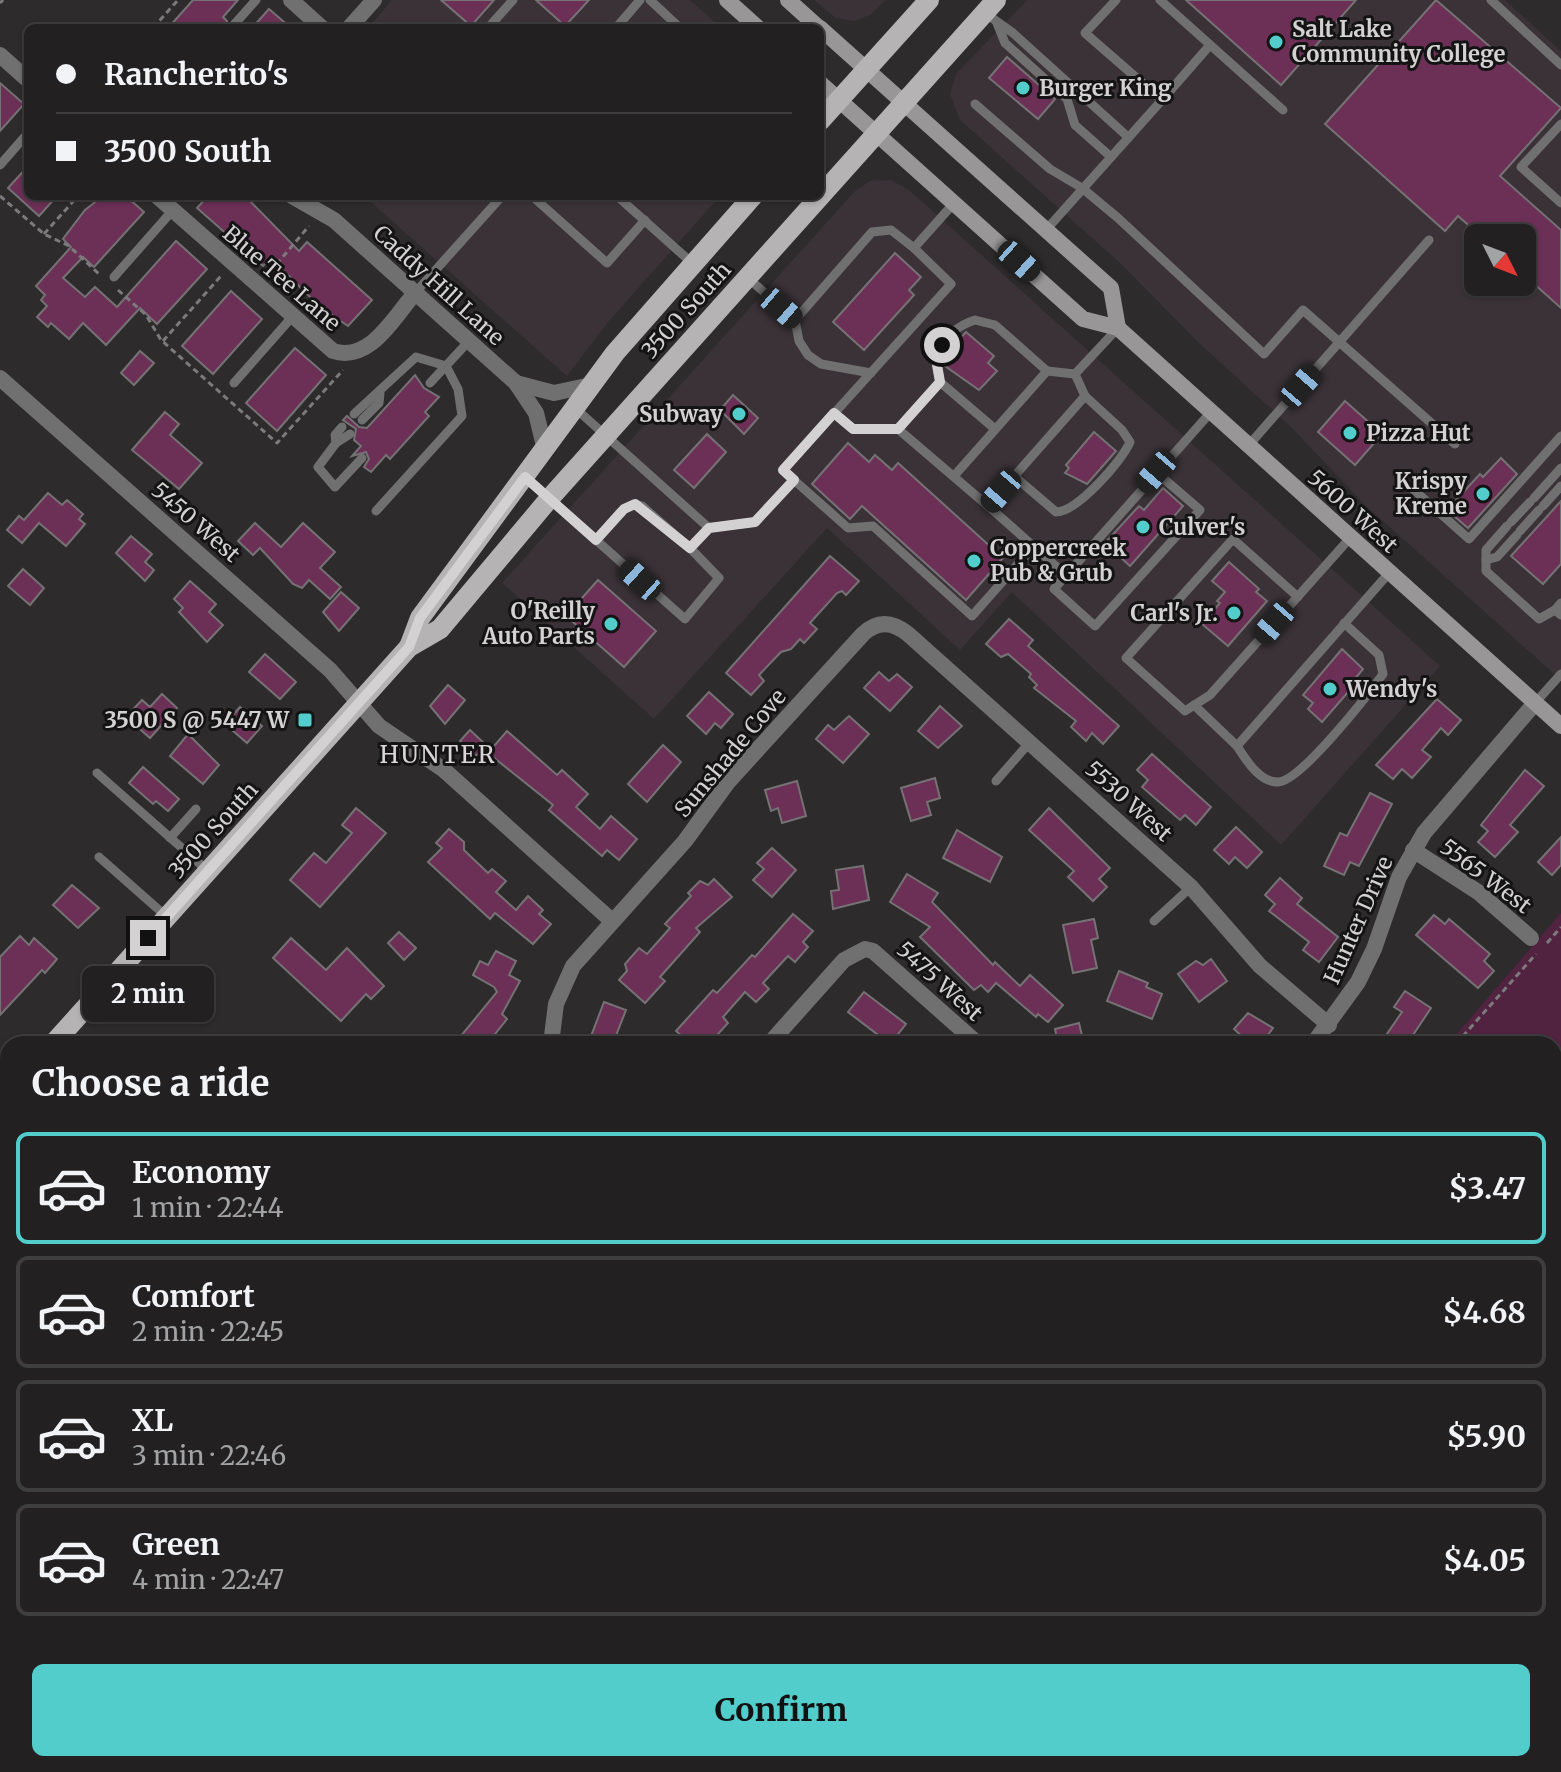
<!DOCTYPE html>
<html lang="en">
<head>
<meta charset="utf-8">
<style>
  :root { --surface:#222021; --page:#2a282a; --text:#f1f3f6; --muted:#a2a3a5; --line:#3f3e3f; --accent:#53cdcb }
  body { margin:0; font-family:Merriweather,serif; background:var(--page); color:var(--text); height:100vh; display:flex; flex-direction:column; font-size:30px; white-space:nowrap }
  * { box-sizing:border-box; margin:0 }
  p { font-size:26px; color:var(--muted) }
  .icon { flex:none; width:44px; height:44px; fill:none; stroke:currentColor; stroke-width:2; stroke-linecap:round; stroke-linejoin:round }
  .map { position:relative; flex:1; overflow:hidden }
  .drawer { position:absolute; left:0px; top:1036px; width:1562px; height:736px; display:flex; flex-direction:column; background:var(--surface); border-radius:24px 24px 0 0; box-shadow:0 2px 6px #0004,0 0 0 2px var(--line) }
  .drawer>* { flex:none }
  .hud { position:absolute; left:24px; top:24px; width:800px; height:176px; border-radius:12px; box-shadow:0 2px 6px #0004,0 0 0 2px var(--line); display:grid; align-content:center; height:176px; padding:0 32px; background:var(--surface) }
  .needle { width:52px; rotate:132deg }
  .fabs { position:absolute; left:1464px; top:224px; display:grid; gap:16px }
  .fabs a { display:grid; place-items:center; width:72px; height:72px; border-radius:12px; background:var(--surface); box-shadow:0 2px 6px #0004,0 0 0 2px var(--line); font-size:40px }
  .end { position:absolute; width:36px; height:36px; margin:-18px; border:10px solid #d3d1d2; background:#111; box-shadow:0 0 0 4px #111 }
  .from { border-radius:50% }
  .bubble { position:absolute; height:56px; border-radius:12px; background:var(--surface); box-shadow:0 2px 6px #0004,0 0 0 2px var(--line); font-size:26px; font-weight:700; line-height:56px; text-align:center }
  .car { position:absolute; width:24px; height:48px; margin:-24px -12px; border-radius:10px; box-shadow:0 0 6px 2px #0007; background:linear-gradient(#222 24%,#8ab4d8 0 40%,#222 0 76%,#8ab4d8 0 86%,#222 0) }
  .hud b { display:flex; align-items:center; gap:28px; height:76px; font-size:30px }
  .hud b+b { border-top:2px solid var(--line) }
  .hud i { width:20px; height:20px; background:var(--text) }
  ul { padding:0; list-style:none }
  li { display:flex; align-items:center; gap:24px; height:112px; margin:0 16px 12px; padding:0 16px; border:4px solid var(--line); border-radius:12px }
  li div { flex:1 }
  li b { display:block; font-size:30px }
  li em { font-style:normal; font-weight:700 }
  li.on { border-color:var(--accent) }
  li>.icon { width:72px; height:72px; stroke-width:1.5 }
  h2 { padding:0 32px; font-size:36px; line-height:96px }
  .action { display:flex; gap:16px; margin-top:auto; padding:16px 32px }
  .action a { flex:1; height:92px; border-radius:12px; background:var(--accent); color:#111; font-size:32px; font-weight:700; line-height:92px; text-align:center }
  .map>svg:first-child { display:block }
  .built { fill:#3a3237; fill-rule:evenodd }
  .green { fill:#522241 }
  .building { fill:#6c2f56; stroke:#757274; stroke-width:2 }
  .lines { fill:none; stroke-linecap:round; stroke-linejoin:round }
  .path { stroke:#7c7a7b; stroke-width:3; stroke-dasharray:6 4; stroke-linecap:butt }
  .service { stroke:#717070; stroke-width:9 }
  .minor { stroke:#717070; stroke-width:16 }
  .secondary { stroke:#989697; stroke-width:16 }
  .primary { stroke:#b6b3b5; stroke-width:20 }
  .route { stroke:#d3d1d2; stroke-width:10 }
  .poi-dot { fill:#53cdcb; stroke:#151414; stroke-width:3 }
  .labels { text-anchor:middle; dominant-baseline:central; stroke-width:6; stroke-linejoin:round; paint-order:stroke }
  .poi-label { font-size:22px; font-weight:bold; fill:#d3d1d2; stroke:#151414; text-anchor:start }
  .street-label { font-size:22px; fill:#d3d1d2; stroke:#151414 }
  .neighbourhood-label { font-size:24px; letter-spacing:2px; fill:#dad6d8; stroke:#151414 }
</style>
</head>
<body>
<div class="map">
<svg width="1561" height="1772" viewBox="0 0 1561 1772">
  <rect width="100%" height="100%" fill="#2d2b2c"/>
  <g class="built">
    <path d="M392 0H690L721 28H368Z"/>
    <path d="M814 0H886L870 15 854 21 836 18Z"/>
    <path d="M1027 0H1505L1561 51V680L1365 505 1291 427 1199 343 1120 263 960 120 950 94 956 74ZM1478 238H1522V282H1478Z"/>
    <path d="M891 180 909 190 1440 666 1281 845 1012 592 960 650 827 528 654 719 502 583 855 191 870 181Z"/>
    <path d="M364 196H720L609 321 567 376Z"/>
  </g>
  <path class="green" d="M1561 913V1772H796L803 1764H1554V1044H1448Z"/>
  <g class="building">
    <path d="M193 0H238L223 17 227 21 224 28H168Z"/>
    <path d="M441 0H494L471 26Z"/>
    <path d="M536 0H589L565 26Z"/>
    <path d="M1186 0H1356L1281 85Z"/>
    <path d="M1436 0 1561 108 1500 176 1561 230V308L1522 273V238H1483L1458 216 1445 231 1325 124Z"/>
    <path d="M269 9 291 28H252Z"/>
    <path d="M1007 57 1055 99 1038 119 989 78Z"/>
    <path d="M0 83 24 104 0 131Z"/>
    <path d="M28 166V196H57L39 216 8 188Z"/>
    <path d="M103 196H126L144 212 94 267 83 257 63 278 85 297 95 287 117 307 176 241 207 269 157 324 140 308 106 345 83 323 69 339 51 323 48 327 37 317 47 306 41 300 45 295 36 286 71 247 63 239 85 210Z"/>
    <path d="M208 196H245L299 251 307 242 372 300 348 326 319 306 271 258 263 266 197 208Z"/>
    <path d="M895 253 921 277 909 290 914 295 864 350 833 322Z"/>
    <path d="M231 291 262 319 213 374 182 346Z"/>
    <path d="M966 332 994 356 988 363 997 371 979 390 945 366 948 363 943 357Z"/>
    <path d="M295 348 326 375 277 431 246 403Z"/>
    <path d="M140 351 154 363 134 385 121 373Z"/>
    <path d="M415 375 424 388 439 397 425 412 429 416 390 459 386 455 371 472 364 467 369 459 366 452 352 456 361 446 354 440 356 429 343 420 347 416 359 427 367 428Z"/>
    <path d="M733 395 758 418 744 434 720 410Z"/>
    <path d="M1345 401 1382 434 1355 465 1318 432Z"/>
    <path d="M165 412 179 424 170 435 202 463 179 489 132 450Z"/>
    <path d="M1094 432 1116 451 1087 484 1065 473 1069 468 1066 465Z"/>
    <path d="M707 434 726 452 694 488 674 470Z"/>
    <path d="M848 443 869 462 875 455 892 470 898 463 1003 558 966 600 862 506 850 519 812 484Z"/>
    <path d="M1501 458 1517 474 1468 528 1447 510 1480 474 1483 477Z"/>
    <path d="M1163 488 1183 506 1130 566 1105 543 1139 506 1144 510Z"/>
    <path d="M48 493 62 505 67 500 83 514 79 519 85 524 66 546 39 523 22 543 7 530 19 516 24 520Z"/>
    <path d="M1561 501V564L1543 584 1511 556Z"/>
    <path d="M255 523 281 547 303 523 335 552 320 568 341 587 330 599 309 580 302 588 293 584 260 548 253 555 238 541Z"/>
    <path d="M131 536 152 554 145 562 154 570 145 581 116 553Z"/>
    <path d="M830 556 859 581 846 595 842 591 837 593 810 623 817 629 804 643 800 639 791 649 781 652 759 675 764 681 751 695 726 673Z"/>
    <path d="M1229 562 1259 589 1256 592 1267 601 1228 646 1202 624 1220 603 1217 601 1225 592 1212 581Z"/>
    <path d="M23 569 44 588 30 605 8 586Z"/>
    <path d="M598 580 656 631 624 667 566 616Z"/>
    <path d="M190 581 216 604 209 612 223 625 207 642 179 612 183 608 174 599Z"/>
    <path d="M341 592 359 608 339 631 323 612Z"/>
    <path d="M1009 619 1033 640 1028 646 1119 726 1103 744 1092 733 1086 741 1071 727 1076 721 1034 688 1037 685 1029 677 1031 674 1008 654 1001 657 986 644Z"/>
    <path d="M1342 649 1363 669 1353 681 1356 683 1322 722 1308 709 1313 703 1303 695Z"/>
    <path d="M265 654 296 682 280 699 249 672Z"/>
    <path d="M879 672 889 681 897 674 912 687 890 711 864 688Z"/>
    <path d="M448 685 465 700 445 724 430 706Z"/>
    <path d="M709 692 733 714 721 728 715 723 706 734 687 716Z"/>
    <path d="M162 694 177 708 150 738 126 717 142 700 150 707Z"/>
    <path d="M1437 699 1461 720 1448 735 1441 728 1422 750 1431 757 1412 778 1402 769 1393 779 1376 765Z"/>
    <path d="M940 706 962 726 938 748 918 731Z"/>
    <path d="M240 707 262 726 247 743 225 724Z"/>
    <path d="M849 716 869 734 843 763 816 739 828 725 834 730Z"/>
    <path d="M470 730 486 745 476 756 460 741Z"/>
    <path d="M507 731 557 775 562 770 588 794 576 807 600 829 611 816 637 839 619 860 607 850 602 856 549 810 553 805 488 753Z"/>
    <path d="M188 734 219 765 203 784 170 756Z"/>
    <path d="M663 745 681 762 647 802 628 784Z"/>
    <path d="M1152 754 1211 807 1196 825 1185 815 1180 820 1142 787 1148 780 1137 770Z"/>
    <path d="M143 767 179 799 168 811 156 801 153 804 129 783Z"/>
    <path d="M1525 770 1544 786 1510 825 1518 832 1495 857 1478 842 1488 831 1481 825Z"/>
    <path d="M935 778 940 798 927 802 931 815 911 821 901 788Z"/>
    <path d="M797 781 806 816 782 823 778 808 771 811 765 790Z"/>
    <path d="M1370 793 1392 804 1359 866 1350 862 1344 875 1324 866 1340 833 1347 836Z"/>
    <path d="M356 808 386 833 320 907 290 880 314 853 326 863 352 833 342 825Z"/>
    <path d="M1049 808 1110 868 1099 879 1107 887 1093 901 1068 877 1074 871 1029 830Z"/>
    <path d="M1236 827 1262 852 1247 868 1235 857 1229 864 1214 850Z"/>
    <path d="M449 829 464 842V850L488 873 492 869 506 881 496 892 516 910 528 896 543 910 539 914 551 924 533 944 495 913 490 919 428 862 442 848 436 843Z"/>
    <path d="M957 830 1002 857 990 882 943 858Z"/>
    <path d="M1561 837V865L1552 875 1538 862Z"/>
    <path d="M772 848 796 870 772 897 753 880 764 869 757 863Z"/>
    <path d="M863 866 869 900 833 909 831 891 839 890 836 870Z"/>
    <path d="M907 874 938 893 932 902 993 965 995 962 1020 986 1030 975 1063 1005 1048 1022 1038 1014 1036 1017 996 983 988 992 981 985 974 990 920 937 930 927 890 902Z"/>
    <path d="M1280 878 1302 898 1297 904 1338 937 1319 962 1303 950 1309 942 1269 911 1275 904 1265 895Z"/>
    <path d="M714 879 732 897 696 928 700 932 660 977 665 981 645 1003 619 980 627 971 625 964 639 948 647 954 670 928 665 924 691 896 688 893 700 881 708 885Z"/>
    <path d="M72 885 99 908 78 928 53 905Z"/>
    <path d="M793 914 813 931 803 942 808 947 795 962 788 956 763 983 769 989 756 1002 745 992 723 1017 728 1023 709 1044H691L676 1031 713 990 717 993 752 955 755 957Z"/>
    <path d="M1434 915 1445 924 1449 919 1490 954 1484 961 1494 971 1478 988 1416 935Z"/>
    <path d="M1094 919 1098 938 1091 940 1097 968 1073 973 1063 925Z"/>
    <path d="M399 932 416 948 404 960 388 943Z"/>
    <path d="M20 936 29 945 34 938 57 959 45 973 42 970 0 1015V957Z"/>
    <path d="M291 938 326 970 347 948 384 986 371 999 366 994 341 1021 273 958Z"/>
    <path d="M496 951 516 961 509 975 520 981 502 1014 507 1019 487 1044H469L460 1037 497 992 494 987 473 975 480 961 488 965Z"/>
    <path d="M1211 959 1227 981 1199 1002 1178 974 1196 961 1203 965Z"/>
    <path d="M1119 971 1148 983 1146 987 1162 994 1152 1019 1107 1001Z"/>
    <path d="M1405 991 1431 1008 1407 1044H1380L1402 1012 1394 1007Z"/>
    <path d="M864 992 906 1024 890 1044 848 1012Z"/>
    <path d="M604 1002 626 1010 615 1038 611 1044H588Z"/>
    <path d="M1248 1013 1273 1028 1261 1044H1250L1234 1029Z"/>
    <path d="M1079 1023 1084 1044H1058L1055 1029Z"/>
  </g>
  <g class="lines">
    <g class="path">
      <path d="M0 3 3 0"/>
      <path d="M153 28 178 0"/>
      <path d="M0 196 44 234 69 246 100 275"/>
      <path d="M44 234 78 196"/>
      <path d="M270 272 309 226"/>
      <path d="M118 290 146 315 161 340 277 443 343 370"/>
      <path d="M163 341 221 276"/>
      <path d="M1547 943 1561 927"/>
      <path d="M1456 1044 1536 954"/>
      <path d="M1554 1366 1561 1359"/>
      <path d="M1554 1487 1561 1494"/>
      <path d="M1554 1520 1561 1525"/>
      <path d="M1554 1539 1561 1531"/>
      <path d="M1298 1764 1301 1770"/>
      <path d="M1501 1764 1503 1772"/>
      <path d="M1247 1765 1250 1772"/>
      <path d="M813 1772 820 1764"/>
      <path d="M1259 1772 1282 1764"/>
    </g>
    <g class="service">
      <path d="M650 0 680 28"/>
      <path d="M1160 0 1283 110"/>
      <path d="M1491 0 1561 65"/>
      <path d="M985 13 1013 33 1128 137"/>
      <path d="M997 23 1005 43 1067 99 1075 125 1111 157"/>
      <path d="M231 28 256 0"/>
      <path d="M488 28 513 0"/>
      <path d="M616 28 640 0"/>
      <path d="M1162 100 1210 45"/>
      <path d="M975 104 1050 169 1082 188 1118 218 1264 354 1303 310 1455 444"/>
      <path d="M1561 124 1521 167 1561 203"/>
      <path d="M0 165 28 133"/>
      <path d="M532 196 607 263 645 220"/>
      <path d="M617 196 692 263"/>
      <path d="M1046 230 1162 100 1085 33 1116 0"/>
      <path d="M114 277 173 210"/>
      <path d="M748 278 795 320 799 341 808 355 821 364 871 373"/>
      <path d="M415 293 502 196"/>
      <path d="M795 320 872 232 891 230 914 248"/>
      <path d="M940 382C939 374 935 363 936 355 940 339 961 324 975 320L995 325 1047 371"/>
      <path d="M234 383 292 317"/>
      <path d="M430 383 469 341"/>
      <path d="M575 408 709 528"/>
      <path d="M834 413 853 429H898L988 506 1085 396 1075 374 1118 328"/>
      <path d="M354 414 416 357 446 366 458 389 462 416 376 511"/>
      <path d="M362 420 379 403 380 393"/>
      <path d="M898 429 940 382 995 429"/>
      <path d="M350 434 336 443 318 467 335 487 362 458"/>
      <path d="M336 443 335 435 342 427"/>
      <path d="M1248 446 1429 240"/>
      <path d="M1156 472 1200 510 1095 626 1054 589 1211 412"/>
      <path d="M954 476 1047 371 1075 374"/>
      <path d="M1014 476 1056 512C1077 512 1122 461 1130 442L1122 430 1085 396"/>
      <path d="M525 477 685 619 719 578 690 548 709 528 755 522 794 480 783 470 951 284 914 248 954 203"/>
      <path d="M794 480 848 528 873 526 972 616 1034 546"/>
      <path d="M1414 490 1469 539 1561 436"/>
      <path d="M1534 498 1561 468"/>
      <path d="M988 506 1066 575"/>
      <path d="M1543 506 1561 486"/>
      <path d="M1511 522 1530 502"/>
      <path d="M1507 526 1486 550V571L1539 619 1555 610"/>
      <path d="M1520 531 1539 510"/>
      <path d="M596 540 624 509 635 504 642 506 690 548"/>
      <path d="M1486 560 1497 557 1517 535"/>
      <path d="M1298 597 1233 539 1126 658 1185 711 1210 695 1350 538"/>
      <path d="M1561 603 1555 610 1561 615"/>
      <path d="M1535 703 1561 674"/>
      <path d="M1194 705 1237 746 1389 573"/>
      <path d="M1237 746C1246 760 1260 783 1278 782 1300 782 1368 695 1383 674L1379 655 1344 623"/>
      <path d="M97 773 208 871"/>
      <path d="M996 781 1030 742"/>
      <path d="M170 838 196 809"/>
      <path d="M99 857 167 917"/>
      <path d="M1154 921 1191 887"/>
      <path d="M405 1772 412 1764"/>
    </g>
    <g class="minor">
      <path d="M291 0 322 28"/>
      <path d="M349 28 374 0"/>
      <path d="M0 55 28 80"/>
      <path d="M157 196 333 351C370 363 394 317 415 293"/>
      <path d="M292 196 334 220 516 383 536 413 545 450"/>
      <path d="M0 378 330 670 379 726 444 770 612 921"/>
      <path d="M516 383 554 393 591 385"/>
      <path d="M1413 850 1478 892 1531 938"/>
      <path d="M551 1044 556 1004 573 966 685 841 728 782 863 634C878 620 893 622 908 634L1191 887 1260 966 1329 1025"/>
      <path d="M769 1044 844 960 865 949 873 951 978 1044"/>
      <path d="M1313 1044 1358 982 1374 949 1399 877 1424 833 1535 703"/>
      <path d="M0 1616 8 1607"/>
      <path d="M184 1764 193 1772"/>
      <path d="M717 1764 726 1772"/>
      <path d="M619 1772 631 1764"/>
    </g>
    <g class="secondary">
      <path d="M727 0 758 28"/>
      <path d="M788 0 819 28"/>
      <path d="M820 28 1111 288 1118 328"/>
      <path d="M820 83 1083 319 1118 328 1561 726"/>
    </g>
    <g class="primary">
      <path d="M820 121 929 0"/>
      <path d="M409 647 420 618 615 353 753 196"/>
      <path d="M53 1044 409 647 440 629 549 499 996 0"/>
      <path d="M0 1103 8 1094"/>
    </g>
  </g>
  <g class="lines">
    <path class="route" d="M148 938 409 647 420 618 525 477 596 540 624 509 635 504 690 548 709 528 755 522 794 480 783 470 834 413 853 429H898L940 382 936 359 942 345"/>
  </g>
  <g class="poi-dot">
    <circle cx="1276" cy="42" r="8"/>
    <circle cx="1023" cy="88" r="8"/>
    <circle cx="739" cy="414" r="8"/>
    <circle cx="1350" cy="433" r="8"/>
    <circle cx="1483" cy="494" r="8"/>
    <circle cx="1143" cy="527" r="8"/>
    <circle cx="974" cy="561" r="8"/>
    <circle cx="1234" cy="613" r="8"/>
    <circle cx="611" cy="624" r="8"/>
    <circle cx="1330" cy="689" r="8"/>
    <rect x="297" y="712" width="16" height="16" rx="4"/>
  </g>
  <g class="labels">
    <g class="poi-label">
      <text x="1292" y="29">Salt Lake<tspan x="1292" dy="25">Community College</tspan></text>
      <text x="1039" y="88">Burger King</text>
      <text x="723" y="414" text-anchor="end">Subway</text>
      <text x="1366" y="433">Pizza Hut</text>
      <text x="1467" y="481" text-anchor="end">Krispy<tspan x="1467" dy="25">Kreme</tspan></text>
      <text x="1159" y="527">Culver's</text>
      <text x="990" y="548">Coppercreek<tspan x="990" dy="25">Pub &amp; Grub</tspan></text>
      <text x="595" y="611" text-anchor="end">O'Reilly<tspan x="595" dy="25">Auto Parts</tspan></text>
      <text x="1218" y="613" text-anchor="end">Carl's Jr.</text>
      <text x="1346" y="689">Wendy's</text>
      <text x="289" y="720" text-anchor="end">3500 S @ 5447 W</text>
    </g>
    <g class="street-label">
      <text transform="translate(282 278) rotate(41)">Blue Tee Lane</text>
      <text transform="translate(439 285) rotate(42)">Caddy Hill Lane</text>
      <text transform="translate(686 310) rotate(-48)">3500 South</text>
      <text transform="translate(1353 511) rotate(42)">5600 West</text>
      <text transform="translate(196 522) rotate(41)">5450 West</text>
      <text transform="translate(730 753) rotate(-50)">Sunshade Cove</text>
      <text transform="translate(1129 801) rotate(42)">5530 West</text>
      <text transform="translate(213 830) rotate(-48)">3500 South</text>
      <text transform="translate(1486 876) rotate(37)">5565 West</text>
      <text transform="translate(1358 920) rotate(-66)">Hunter Drive</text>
      <text transform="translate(940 981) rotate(42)">5475 West</text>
    </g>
    <g class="neighbourhood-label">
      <text x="438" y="754">HUNTER</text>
    </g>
  </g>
</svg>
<div class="fabs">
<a><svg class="needle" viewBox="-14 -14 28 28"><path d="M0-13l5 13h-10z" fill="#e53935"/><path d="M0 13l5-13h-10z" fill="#a2a3a5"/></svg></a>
</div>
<i class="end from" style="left:942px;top:345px"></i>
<i class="end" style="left:148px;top:938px"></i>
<div class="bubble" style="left:82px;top:966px;width:132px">2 min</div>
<i class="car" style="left:1019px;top:261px;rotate:132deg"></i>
<i class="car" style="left:781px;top:308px;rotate:131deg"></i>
<i class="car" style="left:1301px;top:386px;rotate:41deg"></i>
<i class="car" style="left:1156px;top:472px;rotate:221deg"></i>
<i class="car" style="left:1001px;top:491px;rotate:221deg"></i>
<i class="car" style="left:640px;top:580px;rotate:312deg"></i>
<i class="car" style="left:1274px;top:623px;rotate:221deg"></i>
<div class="hud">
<b><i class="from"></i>Rancherito's</b>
<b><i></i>3500 South</b>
</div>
<section class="drawer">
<h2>Choose a ride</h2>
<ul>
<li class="on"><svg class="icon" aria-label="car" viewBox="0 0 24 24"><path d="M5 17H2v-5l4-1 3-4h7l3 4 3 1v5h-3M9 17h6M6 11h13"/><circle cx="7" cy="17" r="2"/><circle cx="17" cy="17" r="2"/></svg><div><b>Economy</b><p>1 min · 22:44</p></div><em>$3.47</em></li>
<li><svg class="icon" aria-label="car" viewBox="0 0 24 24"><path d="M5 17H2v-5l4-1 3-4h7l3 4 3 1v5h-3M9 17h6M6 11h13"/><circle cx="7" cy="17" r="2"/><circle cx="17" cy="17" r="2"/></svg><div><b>Comfort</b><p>2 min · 22:45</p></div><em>$4.68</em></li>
<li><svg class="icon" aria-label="car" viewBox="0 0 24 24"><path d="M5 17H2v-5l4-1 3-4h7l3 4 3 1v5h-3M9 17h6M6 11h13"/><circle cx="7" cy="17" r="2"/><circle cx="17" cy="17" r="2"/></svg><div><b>XL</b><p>3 min · 22:46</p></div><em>$5.90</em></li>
<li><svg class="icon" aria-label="car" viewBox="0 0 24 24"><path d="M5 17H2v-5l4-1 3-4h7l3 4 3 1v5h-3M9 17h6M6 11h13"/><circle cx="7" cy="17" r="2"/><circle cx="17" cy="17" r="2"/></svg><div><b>Green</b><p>4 min · 22:47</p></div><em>$4.05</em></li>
</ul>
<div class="action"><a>Confirm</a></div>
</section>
</div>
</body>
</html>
